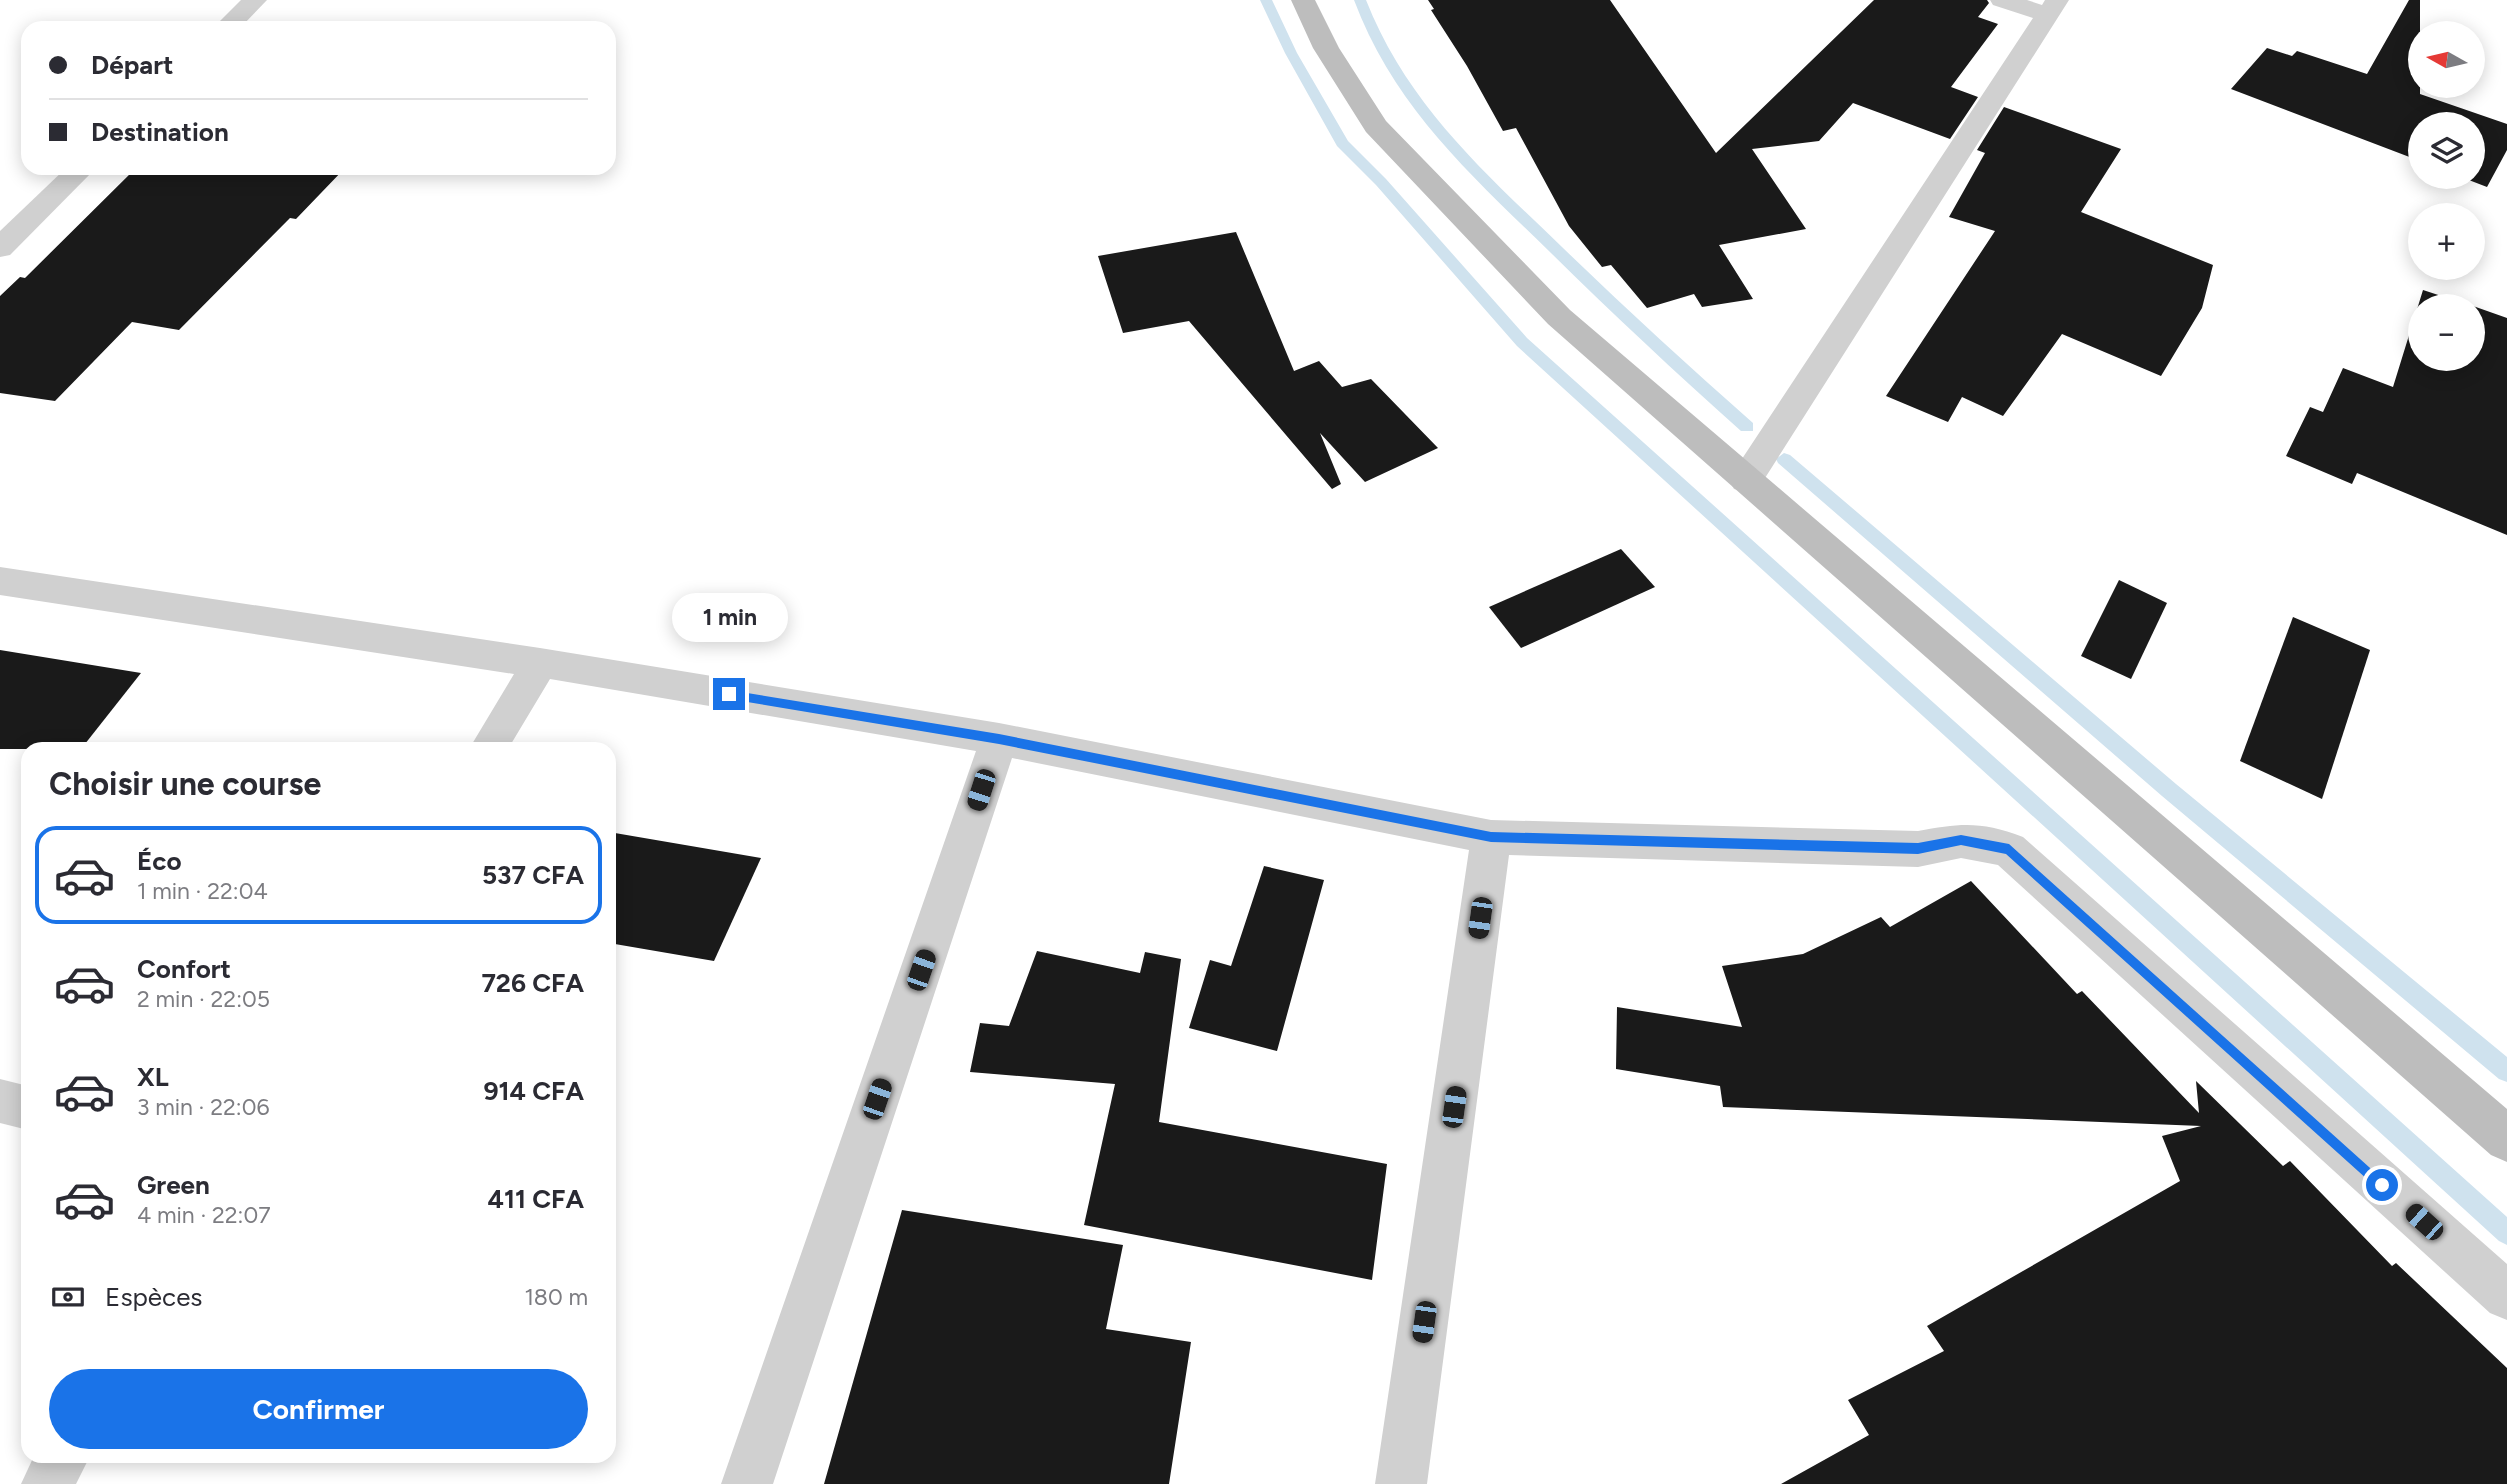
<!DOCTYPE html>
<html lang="fr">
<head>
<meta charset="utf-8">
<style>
  :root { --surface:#fff; --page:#f2f2f3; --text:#2b2b33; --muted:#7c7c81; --line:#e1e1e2; --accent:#1a73e8 }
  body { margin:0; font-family:Figtree,sans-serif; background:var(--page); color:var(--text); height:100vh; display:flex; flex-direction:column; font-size:26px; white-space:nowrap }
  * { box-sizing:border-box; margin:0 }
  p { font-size:23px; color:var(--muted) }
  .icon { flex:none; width:38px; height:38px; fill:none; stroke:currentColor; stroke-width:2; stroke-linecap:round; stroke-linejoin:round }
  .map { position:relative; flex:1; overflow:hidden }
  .details { position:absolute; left:21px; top:742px; width:595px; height:721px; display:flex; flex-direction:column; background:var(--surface); border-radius:21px; box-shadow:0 4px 18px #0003 }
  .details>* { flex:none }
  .top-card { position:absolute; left:21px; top:21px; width:595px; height:154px; border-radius:21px; box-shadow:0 4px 18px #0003; display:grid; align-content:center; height:154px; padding:0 28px; background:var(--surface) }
  .needle { width:46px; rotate:278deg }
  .fabs { position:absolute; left:2408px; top:21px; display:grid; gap:14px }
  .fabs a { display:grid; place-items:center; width:77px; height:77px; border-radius:50%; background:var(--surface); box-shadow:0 4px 18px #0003; font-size:35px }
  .end { position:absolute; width:32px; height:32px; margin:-16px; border:9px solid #1a73e8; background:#fff; box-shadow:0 0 0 4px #fff }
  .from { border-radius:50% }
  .bubble { position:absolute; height:49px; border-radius:24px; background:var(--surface); box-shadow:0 4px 18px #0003; font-size:23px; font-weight:700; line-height:49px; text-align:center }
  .car { position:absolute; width:21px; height:42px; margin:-21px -10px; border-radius:9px; box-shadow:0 0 5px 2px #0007; background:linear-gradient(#222 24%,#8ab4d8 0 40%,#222 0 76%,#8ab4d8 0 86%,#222 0) }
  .top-card b { display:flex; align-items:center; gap:24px; height:66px; font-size:26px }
  .top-card b+b { border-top:2px solid var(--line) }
  .top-card i { width:18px; height:18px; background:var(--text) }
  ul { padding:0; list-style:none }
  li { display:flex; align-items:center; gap:21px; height:98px; margin:0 14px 10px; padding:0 14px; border:4px solid transparent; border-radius:21px }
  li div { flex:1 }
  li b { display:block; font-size:26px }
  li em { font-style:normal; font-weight:700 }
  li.on { border-color:var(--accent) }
  li>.icon { width:63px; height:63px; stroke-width:1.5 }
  h2 { padding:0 28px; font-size:32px; line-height:84px }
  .pay { display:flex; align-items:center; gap:18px; height:77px; padding:0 28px; font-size:26px }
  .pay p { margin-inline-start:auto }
  .cta { display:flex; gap:14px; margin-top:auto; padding:14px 28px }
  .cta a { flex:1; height:80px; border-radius:42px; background:var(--accent); color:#fff; font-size:28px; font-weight:700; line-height:80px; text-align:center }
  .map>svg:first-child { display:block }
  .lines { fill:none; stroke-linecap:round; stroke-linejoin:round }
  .stream { fill:#cfe2ee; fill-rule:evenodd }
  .building { fill:#1a1a1a }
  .street { fill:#d0d0d0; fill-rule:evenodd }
  .secondary { fill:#bdbdbd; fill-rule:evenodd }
  .route { fill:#1a73e8 }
</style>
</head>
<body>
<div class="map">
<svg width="2507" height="1484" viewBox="0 0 2507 1484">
  <rect width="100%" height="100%" fill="#fff"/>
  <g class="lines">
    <g class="stream">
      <path d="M1260 0H1272L1297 53 1348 141 1386 179 1527 338 2507 1217V1245L2499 1241 1517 346 1376 185 1337 146 1285 53Z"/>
      <path d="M1354 0H1366C1407 104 1483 171 1562 247 1624 307 1688 366 1753 423V431H1741C1676 373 1613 314 1551 253 1471 175 1394 107 1354 0Z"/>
      <path d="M1784 453 1790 455 2176 784 2507 1057V1082L2499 1079 2162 796 1778 463 1776 459Z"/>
    </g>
  </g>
  <g class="building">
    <path d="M1428 0H1610L1716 153 1874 0H1987L1989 3 1978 17 1998 24 1951 87 1978 97 1950 139 1853 103 1819 141 1752 149 1806 229 1719 245 1753 299 1702 307 1694 294 1647 308 1611 265 1602 267 1569 226 1516 128 1503 131 1467 66 1431 10 1434 9Z"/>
    <path d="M2409 0H2420V94L2507 124V150L2487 187 2461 177H2473V124H2420V161L2231 89 2267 48 2292 56 2297 51 2367 74Z"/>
    <path d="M2004 107 2121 149 2081 212 2213 265 2202 308 2161 376 2062 334 2003 416 1962 397 1948 422 1886 396 1995 231 1949 217 1985 153 1977 150Z"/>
    <path d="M136 168H345L296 219 290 218 179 330 132 322 55 401 0 393V296L20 277 25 278Z"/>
    <path d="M1236 232 1294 371 1319 361 1342 387 1371 379 1438 448 1365 482 1320 433 1341 484 1332 489 1189 321 1123 333 1098 256Z"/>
    <path d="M2423 290 2472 306H2420V359H2473V306L2507 318V535L2357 473 2352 484 2286 456 2310 407 2323 412 2343 368 2393 387Z"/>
    <path d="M1621 549 1655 587 1521 648 1489 607Z"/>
    <path d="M2119 580 2167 603 2131 679 2081 656Z"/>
    <path d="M2293 617 2370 650 2322 799 2240 761Z"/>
    <path d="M0 650 141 673 81 749H0Z"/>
    <path d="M609 832 761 858 714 961 609 943Z"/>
    <path d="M1264 866 1324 880 1277 1051 1189 1028 1210 960 1231 966Z"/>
    <path d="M1971 881 2077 994 2082 991 2199 1113 2196 1081 2283 1166 2290 1161 2392 1266 2396 1263 2507 1368V1484H1781L1869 1435 1848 1400 1944 1351 1927 1326 2180 1181 2162 1136 2201 1126 1723 1107 1720 1086 1616 1069 1617 1007 1742 1027 1722 966 1803 954 1881 917 1890 927Z"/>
    <path d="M1037 951 1140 973 1145 952 1181 959 1159 1122 1387 1164 1372 1280 1084 1225 1115 1084 970 1072 980 1023 1009 1026Z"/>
    <path d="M902 1210 1123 1245 1106 1329 1191 1342 1169 1484H824Z"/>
  </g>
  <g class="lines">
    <g class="street">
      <path d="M241 0H267L240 28H213Z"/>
      <path d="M1990 0H2027L2042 5 2045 0H2069L1758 489 1746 492 1734 489 1729 480 1734 471 2033 18 1993 5Z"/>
      <path d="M66 168H96L10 255 0 257V231Z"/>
      <path d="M0 567 540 648 999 723 1491 820 1918 831C1960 823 1982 821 2023 837L2507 1264V1320L2490 1313 1998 865 1961 858 1918 867 1509 855 1427 1484H1375L1469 850 1012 758 773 1484H721L976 751 550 679 508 749H469L514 674 0 595Z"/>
      <path d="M0 1079 28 1086V1130L0 1123Z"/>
      <path d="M34 1456H90L76 1484H21Z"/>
    </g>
    <path class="secondary" d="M1291 0H1315L1339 48 1386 121 1570 310 2507 1109V1162L2491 1155 1548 324 1366 132 1313 48Z"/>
  </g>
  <path class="route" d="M729 690 999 734 1491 832 1918 843 1961 835 2009 844 2389 1185 2387 1189H2378L2006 854 1961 845 1918 854 1491 842 999 744 729 699 723 694Z"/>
</svg>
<div class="fabs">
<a><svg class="needle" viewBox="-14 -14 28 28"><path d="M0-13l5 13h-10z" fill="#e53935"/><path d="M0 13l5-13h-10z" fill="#7c7c81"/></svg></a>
<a><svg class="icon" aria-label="layers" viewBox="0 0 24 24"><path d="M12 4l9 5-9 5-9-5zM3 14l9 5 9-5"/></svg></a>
<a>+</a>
<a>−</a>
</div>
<i class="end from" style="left:2382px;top:1185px"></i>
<i class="end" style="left:729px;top:694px"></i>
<div class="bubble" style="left:672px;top:593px;width:116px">1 min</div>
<i class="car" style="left:981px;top:790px;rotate:198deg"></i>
<i class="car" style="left:1480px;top:918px;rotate:188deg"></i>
<i class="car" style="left:921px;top:970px;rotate:19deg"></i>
<i class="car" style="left:877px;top:1099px;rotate:19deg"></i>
<i class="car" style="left:1454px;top:1107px;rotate:8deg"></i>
<i class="car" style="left:2424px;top:1222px;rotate:312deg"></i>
<i class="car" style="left:1424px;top:1322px;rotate:188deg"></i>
<div class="top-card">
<b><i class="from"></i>Départ</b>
<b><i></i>Destination</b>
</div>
<section class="details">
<h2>Choisir une course</h2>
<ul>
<li class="on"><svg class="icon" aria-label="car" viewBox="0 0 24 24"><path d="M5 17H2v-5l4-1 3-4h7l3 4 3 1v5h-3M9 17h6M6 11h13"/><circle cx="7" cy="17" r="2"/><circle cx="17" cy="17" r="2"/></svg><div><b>Éco</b><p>1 min · 22:04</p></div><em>537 CFA</em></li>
<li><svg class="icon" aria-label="car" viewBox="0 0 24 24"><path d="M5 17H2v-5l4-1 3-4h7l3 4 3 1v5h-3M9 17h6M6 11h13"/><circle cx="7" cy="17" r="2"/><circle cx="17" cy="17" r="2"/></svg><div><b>Confort</b><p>2 min · 22:05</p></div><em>726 CFA</em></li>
<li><svg class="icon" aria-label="car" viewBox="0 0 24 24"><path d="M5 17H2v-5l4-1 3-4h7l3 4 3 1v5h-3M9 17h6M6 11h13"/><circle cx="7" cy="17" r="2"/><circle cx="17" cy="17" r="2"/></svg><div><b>XL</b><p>3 min · 22:06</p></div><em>914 CFA</em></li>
<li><svg class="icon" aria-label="car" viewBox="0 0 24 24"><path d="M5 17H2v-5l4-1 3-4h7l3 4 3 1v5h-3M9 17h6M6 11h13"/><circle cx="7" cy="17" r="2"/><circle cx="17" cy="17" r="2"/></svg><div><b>Green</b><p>4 min · 22:07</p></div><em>411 CFA</em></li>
</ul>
<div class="pay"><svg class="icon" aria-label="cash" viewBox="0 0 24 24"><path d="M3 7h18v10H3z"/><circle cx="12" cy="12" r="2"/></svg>Espèces<p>180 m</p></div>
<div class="cta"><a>Confirmer</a></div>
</section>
</div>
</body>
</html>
